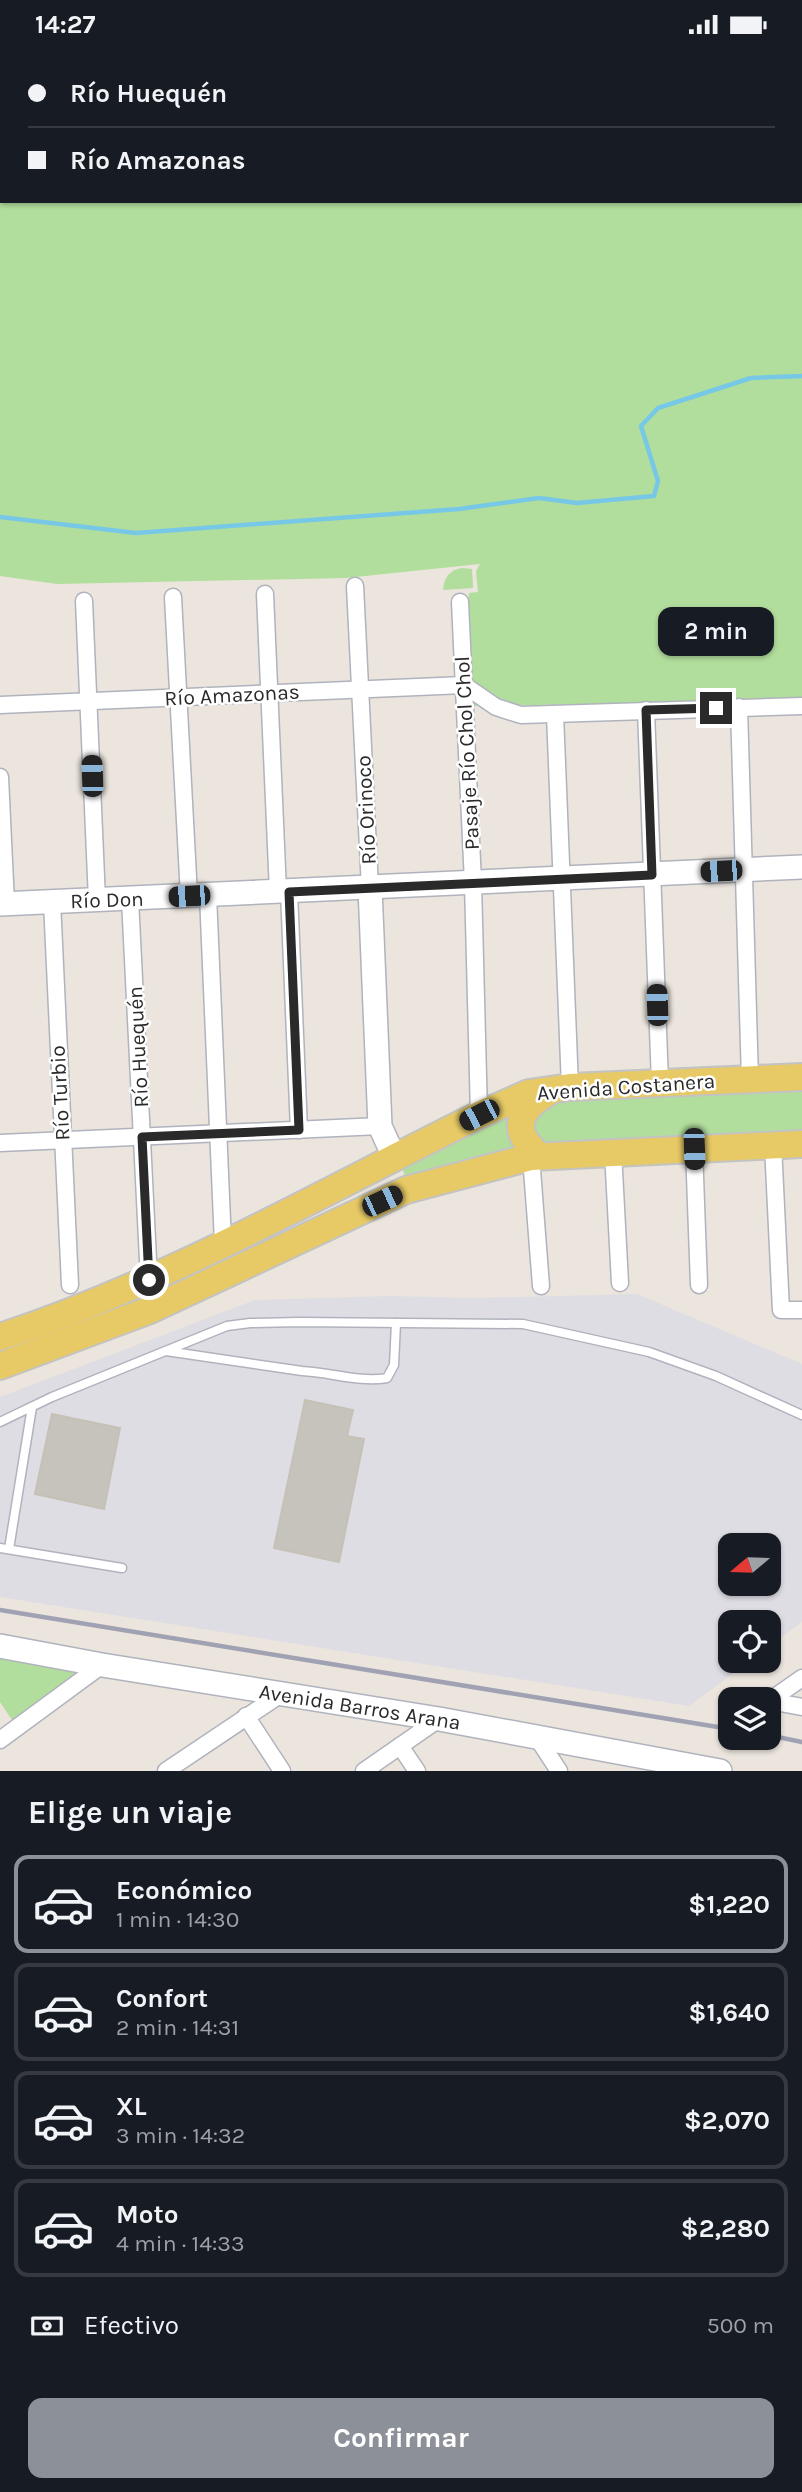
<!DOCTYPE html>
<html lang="es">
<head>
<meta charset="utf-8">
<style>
  :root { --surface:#171b24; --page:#20242c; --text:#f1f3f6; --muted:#9ea1a6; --line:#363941; --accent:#8c9099 }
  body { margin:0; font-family:Karla,sans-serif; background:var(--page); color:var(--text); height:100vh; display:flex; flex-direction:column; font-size:26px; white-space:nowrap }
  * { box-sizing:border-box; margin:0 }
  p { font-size:23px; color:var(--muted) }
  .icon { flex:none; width:38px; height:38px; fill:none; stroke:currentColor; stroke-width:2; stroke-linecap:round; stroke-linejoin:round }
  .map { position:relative; height:1722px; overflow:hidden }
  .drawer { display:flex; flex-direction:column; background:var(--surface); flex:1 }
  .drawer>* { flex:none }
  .guide { position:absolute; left:0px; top:0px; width:803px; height:154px; box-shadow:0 2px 5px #0004; display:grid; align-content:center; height:154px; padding:0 28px; background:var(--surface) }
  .needle { width:46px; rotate:251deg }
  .fabs { position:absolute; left:718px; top:1484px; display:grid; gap:14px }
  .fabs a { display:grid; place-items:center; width:63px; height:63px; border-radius:14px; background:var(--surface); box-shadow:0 2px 5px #0004; font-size:35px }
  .end { position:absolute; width:32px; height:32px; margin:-16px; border:9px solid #2a2a2a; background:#fff; box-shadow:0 0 0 4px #fff }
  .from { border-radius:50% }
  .bubble { position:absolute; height:49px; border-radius:14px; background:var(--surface); box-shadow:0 2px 5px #0004; font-size:23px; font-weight:700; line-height:49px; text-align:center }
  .car { position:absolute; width:21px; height:42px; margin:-21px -10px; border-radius:9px; box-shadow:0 0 5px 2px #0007; background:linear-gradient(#222 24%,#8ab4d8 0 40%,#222 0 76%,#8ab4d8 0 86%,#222 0) }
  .guide b { display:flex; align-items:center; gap:24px; height:66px; font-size:26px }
  .guide b+b { border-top:2px solid var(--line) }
  .guide i { width:18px; height:18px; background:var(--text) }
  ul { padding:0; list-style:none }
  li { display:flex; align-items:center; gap:21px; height:98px; margin:0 14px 10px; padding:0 14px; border:4px solid var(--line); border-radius:14px }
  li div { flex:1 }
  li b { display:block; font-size:26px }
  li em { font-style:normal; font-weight:700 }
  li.selected { border-color:var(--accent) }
  li>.icon { width:63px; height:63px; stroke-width:1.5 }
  h2 { padding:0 28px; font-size:32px; line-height:84px }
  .pay { display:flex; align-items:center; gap:18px; height:77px; padding:0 28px; font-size:26px }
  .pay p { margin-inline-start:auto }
  .cta { display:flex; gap:14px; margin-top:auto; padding:14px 28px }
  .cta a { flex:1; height:80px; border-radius:14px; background:var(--accent); color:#fff; font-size:28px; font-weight:700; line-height:80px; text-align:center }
  .status { display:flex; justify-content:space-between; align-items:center; height:49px; padding:0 35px; background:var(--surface); direction:ltr }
  .status svg { height:19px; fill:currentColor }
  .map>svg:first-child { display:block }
  .industrial { fill:#dfdde4; fill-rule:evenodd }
  .green { fill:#b2de9d; fill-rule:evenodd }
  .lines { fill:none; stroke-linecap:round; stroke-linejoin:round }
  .stream { stroke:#76c8e6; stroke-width:4.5 }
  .building { fill:#c6c2bc; stroke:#c6c1b6; stroke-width:2 }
  .lane-casing { stroke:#b0b3bd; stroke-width:11 }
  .street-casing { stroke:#b0b3bd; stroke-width:19 }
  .secondary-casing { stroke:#b0b3bd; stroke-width:26 }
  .primary-casing { stroke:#c3c3c3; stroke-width:30 }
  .lane { stroke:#fff; stroke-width:8 }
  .street { stroke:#fff; stroke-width:16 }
  .secondary { stroke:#fff; stroke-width:23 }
  .primary { stroke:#e7ca66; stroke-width:26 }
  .rail { stroke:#a0a2b3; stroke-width:4.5 }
  .route { stroke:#2a2a2a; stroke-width:9 }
  .labels { text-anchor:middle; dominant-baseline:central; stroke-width:5; stroke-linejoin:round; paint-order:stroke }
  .street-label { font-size:21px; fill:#2a2a2a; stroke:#fff }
</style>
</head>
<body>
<div class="status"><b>14:27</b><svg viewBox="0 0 49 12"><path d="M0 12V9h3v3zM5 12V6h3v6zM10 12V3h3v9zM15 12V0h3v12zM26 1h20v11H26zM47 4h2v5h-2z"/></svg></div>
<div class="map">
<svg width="802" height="1722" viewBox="0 0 802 1722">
  <rect width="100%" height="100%" fill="#ebe5dd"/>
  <path class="industrial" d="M637 1245 802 1315V1573L768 1598V1573H730V1612H750L689 1657 0 1548V1348L255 1251 390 1247 472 1249ZM730 1496H768V1535H730Z"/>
  <g class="green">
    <path d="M0 0H802V651L474 657 467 568 469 544 478 543 476 522 480 515 346 529 57 535 0 527ZM2 2H802V152H2Z"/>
    <path d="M462 519 472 520 473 539 443 541C444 529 449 521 462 519Z"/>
    <path d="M802 1032V1092L531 1105 408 1137 399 1109 530 1047Z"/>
    <path d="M0 1606 76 1622 78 1629 75 1634 12 1671 0 1653Z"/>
  </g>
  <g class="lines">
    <path class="stream" d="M0 468 136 484 459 460 539 449 577 454 654 447 658 432 641 377 658 359 751 329 802 327"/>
  </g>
  <g class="building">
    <path d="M305 1351 353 1361 347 1387 364 1390 339 1513 274 1499Z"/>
    <path d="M52 1365 120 1379 104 1460 35 1445Z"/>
  </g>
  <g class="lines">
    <g class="lane-casing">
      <g id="lane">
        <path d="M166 1302 302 1322C329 1323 360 1334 387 1329L394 1316 396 1274"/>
        <path d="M0 1373 52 1348 227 1277 250 1274 299 1273 523 1275 649 1303 716 1327 802 1366"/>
        <path d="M0 1499 122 1519"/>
        <path d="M9 1500 32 1358"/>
      </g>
    </g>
    <g class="street-casing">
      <g id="street">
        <path d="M355 537 370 839"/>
        <path d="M265 545 278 843"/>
        <path d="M173 548 189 847"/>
        <path d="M84 552 97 851"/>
        <path d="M460 553 473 834 479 1066"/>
        <path d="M0 656 464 636 496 658 521 666 802 657"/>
        <path d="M739 658 750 1031"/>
        <path d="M646 661 660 1034"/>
        <path d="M555 665 570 1038"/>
        <path d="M0 728 6 855"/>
        <path d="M289 843 299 1081"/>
        <path d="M208 846 223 1195"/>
        <path d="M130 850 149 1231"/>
        <path d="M52 853 70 1236"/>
        <path d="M0 1094 380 1077"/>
        <path d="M773 1096 781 1261H802"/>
        <path d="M694 1100 699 1236"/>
        <path d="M613 1103 620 1234"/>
        <path d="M531 1108 541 1237"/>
        <path d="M769 1652 802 1629"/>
        <path d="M769 1652 802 1658"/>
        <path d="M246 1667 282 1722"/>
        <path d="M538 1690 559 1722"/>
        <path d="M0 1691 102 1616"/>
        <path d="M400 1697 417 1722"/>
        <path d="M166 1722 281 1645"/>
        <path d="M364 1722 439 1670"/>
      </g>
    </g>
    <g class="secondary-casing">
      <g id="secondary">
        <path d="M370 839 380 1077 394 1108"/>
        <path d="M0 855 802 818"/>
        <path d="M0 1597 102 1616 439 1670 720 1722"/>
      </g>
    </g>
    <g class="primary-casing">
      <g id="primary">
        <path d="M540 1107C511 1083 516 1063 547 1044"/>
        <path d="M0 1288C168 1233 321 1144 479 1066L529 1044 570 1038 802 1028"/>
        <path d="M0 1317 150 1261 406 1141 531 1108 802 1095"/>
      </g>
    </g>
    <use href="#lane" class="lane"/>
    <use href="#street" class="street"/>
    <use href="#secondary" class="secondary"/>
    <use href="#primary" class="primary"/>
    <g class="rail">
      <path d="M0 1561 730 1680"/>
      <path d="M768 1686 802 1693"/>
    </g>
  </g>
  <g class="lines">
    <path class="route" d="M149 1231 142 1088 299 1081 289 843 652 826 646 661 716 659"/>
  </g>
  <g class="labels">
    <g class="street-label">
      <text transform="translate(232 646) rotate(-3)">Río Amazonas</text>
      <text transform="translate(467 704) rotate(-93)">Pasaje Río Chol Chol</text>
      <text transform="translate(366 761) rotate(-93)">Río Orinoco</text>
      <text transform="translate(107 851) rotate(-2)">Río Don</text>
      <text transform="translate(138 998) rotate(-93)">Río Huequén</text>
      <text transform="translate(626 1038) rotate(-4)">Avenida Costanera</text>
      <text transform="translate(60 1044) rotate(-93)">Río Turbio</text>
      <text transform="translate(360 1658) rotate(9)">Avenida Barros Arana</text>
    </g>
  </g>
</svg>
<div class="fabs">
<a><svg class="needle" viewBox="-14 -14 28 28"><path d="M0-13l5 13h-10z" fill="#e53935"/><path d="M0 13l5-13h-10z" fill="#9ea1a6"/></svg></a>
<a><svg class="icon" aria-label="locate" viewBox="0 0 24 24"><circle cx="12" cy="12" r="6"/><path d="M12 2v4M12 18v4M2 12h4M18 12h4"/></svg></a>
<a><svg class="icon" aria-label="layers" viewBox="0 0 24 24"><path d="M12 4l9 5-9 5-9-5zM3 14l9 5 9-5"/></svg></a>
</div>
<i class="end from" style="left:149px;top:1231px"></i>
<i class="end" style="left:716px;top:659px"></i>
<div class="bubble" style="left:658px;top:558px;width:116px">2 min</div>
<i class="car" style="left:92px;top:727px;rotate:358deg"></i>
<i class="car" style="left:721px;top:822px;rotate:267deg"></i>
<i class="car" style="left:189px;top:847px;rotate:267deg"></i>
<i class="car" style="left:657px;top:956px;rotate:358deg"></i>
<i class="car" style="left:479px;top:1066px;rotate:243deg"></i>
<i class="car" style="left:694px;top:1100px;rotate:178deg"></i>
<i class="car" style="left:382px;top:1152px;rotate:65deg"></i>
<div class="guide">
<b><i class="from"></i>Río Huequén</b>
<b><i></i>Río Amazonas</b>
</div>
</div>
<section class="drawer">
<h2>Elige un viaje</h2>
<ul>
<li class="selected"><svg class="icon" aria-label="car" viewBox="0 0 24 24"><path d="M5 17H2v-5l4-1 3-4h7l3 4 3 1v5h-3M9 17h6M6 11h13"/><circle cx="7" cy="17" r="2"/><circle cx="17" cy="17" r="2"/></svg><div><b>Económico</b><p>1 min · 14:30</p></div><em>$1,220</em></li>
<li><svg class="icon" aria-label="car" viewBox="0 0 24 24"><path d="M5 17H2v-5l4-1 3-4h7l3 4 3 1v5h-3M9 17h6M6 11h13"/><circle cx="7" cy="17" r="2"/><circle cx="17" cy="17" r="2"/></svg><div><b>Confort</b><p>2 min · 14:31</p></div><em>$1,640</em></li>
<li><svg class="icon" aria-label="car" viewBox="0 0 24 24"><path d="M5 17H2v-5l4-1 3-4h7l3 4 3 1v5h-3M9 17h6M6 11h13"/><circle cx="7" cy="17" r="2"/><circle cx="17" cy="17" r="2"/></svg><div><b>XL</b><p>3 min · 14:32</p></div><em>$2,070</em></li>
<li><svg class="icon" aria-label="car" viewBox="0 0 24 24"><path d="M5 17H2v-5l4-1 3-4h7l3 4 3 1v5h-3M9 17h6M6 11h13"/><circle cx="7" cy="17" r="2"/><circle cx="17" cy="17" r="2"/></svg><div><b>Moto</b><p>4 min · 14:33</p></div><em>$2,280</em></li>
</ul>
<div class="pay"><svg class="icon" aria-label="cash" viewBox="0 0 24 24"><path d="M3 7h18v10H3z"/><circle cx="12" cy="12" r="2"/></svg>Efectivo<p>500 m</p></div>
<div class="cta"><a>Confirmar</a></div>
</section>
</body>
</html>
